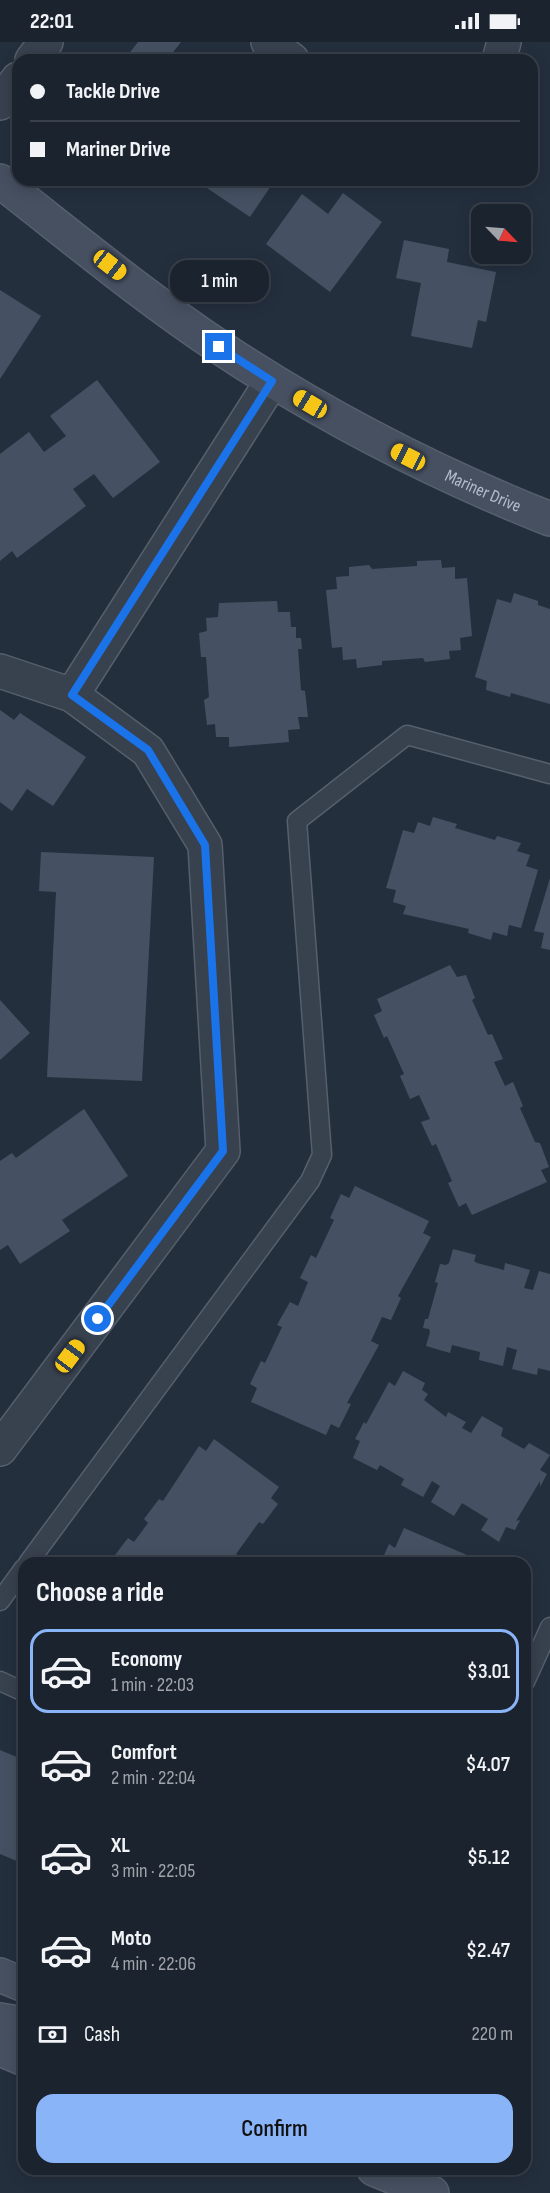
<!DOCTYPE html>
<html lang="en">
<head>
<meta charset="utf-8">
<style>
  :root { --surface:#1b232e; --page:#282f3a; --text:#f1f3f6; --muted:#a0a4aa; --line:#39404a; --accent:#8ab4f8 }
  body { margin:0; font-family:"Sofia Sans Condensed",sans-serif; background:var(--page); color:var(--text); height:100vh; display:flex; flex-direction:column; font-size:22px; white-space:nowrap }
  * { box-sizing:border-box; margin:0 }
  p { font-size:20px; color:var(--muted) }
  .icon { flex:none; width:33px; height:33px; fill:none; stroke:currentColor; stroke-width:2; stroke-linecap:round; stroke-linejoin:round }
  .map { position:relative; flex:1; overflow:hidden }
  .sheet { position:absolute; left:18px; top:1515px; width:513px; height:618px; display:flex; flex-direction:column; background:var(--surface); border-radius:18px; box-shadow:0 3px 15px #0003,0 0 0 2px var(--line) }
  .sheet>* { flex:none }
  .hud { position:absolute; left:12px; top:12px; width:526px; height:132px; border-radius:18px; box-shadow:0 3px 15px #0003,0 0 0 2px var(--line); display:grid; align-content:center; height:132px; padding:0 18px; background:var(--surface) }
  .needle { width:39px; rotate:115deg }
  .tools { position:absolute; left:471px; top:162px; display:grid; gap:12px }
  .tools a { display:grid; place-items:center; width:60px; height:60px; border-radius:12px; background:var(--surface); box-shadow:0 3px 15px #0003,0 0 0 2px var(--line); font-size:30px }
  .end { position:absolute; width:27px; height:27px; margin:-14px; border:8px solid #1a73e8; background:#fff; box-shadow:0 0 0 3px #fff }
  .from { border-radius:50% }
  .bubble { position:absolute; height:42px; border-radius:18px; background:var(--surface); box-shadow:0 3px 15px #0003,0 0 0 2px var(--line); font-size:20px; font-weight:600; line-height:42px; text-align:center }
  .car { position:absolute; width:18px; height:36px; margin:-18px -9px; border-radius:8px; box-shadow:0 0 4px 2px #0007; background:linear-gradient(#f5c518 24%,#345 0 40%,#f5c518 0 76%,#345 0 86%,#f5c518 0) }
  .hud b { display:flex; align-items:center; gap:21px; height:57px; font-size:22px }
  .hud b+b { border-top:2px solid var(--line) }
  .hud i { width:15px; height:15px; background:var(--text) }
  ul { padding:0; list-style:none }
  li { display:flex; align-items:center; gap:18px; height:84px; margin:0 12px 9px; padding:0 6px; border:3px solid transparent; border-radius:18px }
  li div { flex:1 }
  li b { display:block; font-size:22px }
  li em { font-style:normal; font-weight:600 }
  li.active { border-color:var(--accent) }
  li>.icon { width:54px; height:54px; stroke-width:1.5 }
  h2 { padding:0 18px; font-size:27px; line-height:72px }
  .pay { display:flex; align-items:center; gap:15px; height:66px; padding:0 18px; font-size:22px }
  .pay p { margin-inline-start:auto }
  .button { display:flex; gap:12px; margin-top:auto; padding:12px 18px }
  .button a { flex:1; height:69px; border-radius:18px; background:var(--accent); color:#111; font-size:24px; font-weight:600; line-height:69px; text-align:center }
  .status { display:flex; justify-content:space-between; align-items:center; height:42px; padding:0 30px; background:var(--surface); direction:ltr }
  .status svg { height:16px; fill:currentColor }
  .map>svg:first-child { display:block }
  .building { fill:#455162 }
  .lines { fill:none; stroke-linecap:round; stroke-linejoin:round }
  .lane-casing { stroke:#565f6c; stroke-width:21 }
  .street-casing { stroke:#565f6c; stroke-width:36 }
  .secondary-casing { stroke:#565f6c; stroke-width:36 }
  .lane { stroke:#38414e; stroke-width:18 }
  .street { stroke:#38414e; stroke-width:33 }
  .secondary { stroke:#465061; stroke-width:33 }
  .route { stroke:#1a73e8; stroke-width:8 }
  .labels { text-anchor:middle; dominant-baseline:central; stroke-width:5; stroke-linejoin:round; paint-order:stroke }
  .street-label { font-size:18px; fill:#b4bcc9; stroke:#1d2633 }
</style>
</head>
<body>
<div class="status"><b>22:01</b><svg viewBox="0 0 49 12"><path d="M0 12V9h3v3zM5 12V6h3v6zM10 12V3h3v9zM15 12V0h3v12zM26 1h20v11H26zM47 4h2v5h-2z"/></svg></div>
<div class="map">
<svg width="550" height="2151" viewBox="0 0 550 2151">
  <rect width="100%" height="100%" fill="#242f3e"/>
  <g class="building">
    <path d="M138 0H181L167 18H124Z"/>
    <path d="M195 138H275L250 175Z"/>
    <path d="M343 151 382 180 330 250 266 202 302 152 328 172Z"/>
    <path d="M404 198 449 207 447 220 496 230 486 280 478 278 472 306 411 294 421 241 396 236Z"/>
    <path d="M0 248 41 274 0 337Z"/>
    <path d="M97 338 160 420 113 456 94 432 73 447 86 464 17 516 12 509 0 519V412L29 390 44 410 66 394 50 374Z"/>
    <path d="M441 518 442 526 455 525V537L467 536 472 594 460 596 461 608 449 609 450 617 425 620 423 616 382 619V623L357 626 356 617 343 618 342 605 332 606 326 548 337 547 336 535 349 534V525L369 523 372 527 417 524V519Z"/>
    <path d="M514 551 538 559V563L550 567V662L511 651 510 655 486 648 487 639 475 635 497 557 511 561Z"/>
    <path d="M277 559 278 570H290L291 585H296V596H301L302 607H298L301 648 305 649 308 675H298L300 687 288 688 289 700 229 705V695H216L215 682 207 683 204 658 209 655 206 615H201L199 591 207 589 206 576 218 575 219 561Z"/>
    <path d="M0 668 14 678 20 671 86 715 53 764 27 747 12 769 0 760Z"/>
    <path d="M433 775 457 782 455 786 495 798 497 794 521 801 517 809 530 813 526 824 538 828 521 886 509 883 507 894 493 890 491 898 468 891 469 887 403 872 406 864 393 860 396 848 386 846 403 788 414 791 418 780 430 784Z"/>
    <path d="M41 810 154 815 142 1039 47 1035 56 850 39 849Z"/>
    <path d="M550 836V908L541 906 544 891 534 889Z"/>
    <path d="M450 923 457 935 466 933 475 956 472 958 488 993 492 992 503 1017 494 1020 505 1044 513 1040 523 1064 520 1066 535 1100 540 1101 549 1125 541 1128 547 1140 472 1173 466 1161 459 1165 448 1141 452 1139 436 1102 432 1104 421 1080 430 1077 419 1053 410 1057 400 1034 404 1032 387 994 384 996 374 973 382 969 377 957Z"/>
    <path d="M0 958 30 991 0 1018Z"/>
    <path d="M84 1067 128 1134 62 1178 70 1189 20 1222 8 1203 0 1208V1119L12 1111 16 1116Z"/>
    <path d="M355 1144 429 1179 423 1191 431 1195 398 1254 401 1256 391 1278 382 1275 371 1299 379 1303 347 1361 351 1362 339 1386 331 1382 326 1393 251 1360 257 1346 250 1342 261 1319 265 1321 282 1285 277 1283 290 1260 298 1264 308 1240 300 1236 311 1213 316 1216 334 1178 330 1176 341 1152 349 1156Z"/>
    <path d="M453 1207 476 1213 474 1219 477 1221 504 1228 505 1221 530 1228 524 1246 533 1248 539 1229 550 1232V1329L538 1326 537 1333 512 1327 517 1308 507 1305 503 1324 479 1318 480 1310 452 1303 450 1311 426 1304 430 1290 429 1287 423 1286 425 1277H428L438 1241 435 1240 440 1222 446 1223 449 1221Z"/>
    <path d="M403 1329 425 1341 422 1348 428 1352 424 1358 446 1375 448 1370 466 1380 462 1386 471 1391 482 1374 503 1386 501 1394 524 1407 529 1401 550 1413 540 1428 547 1432 540 1445V1439L516 1479 520 1478 515 1488 506 1485 499 1500 481 1488 488 1477 462 1461 454 1474 431 1460 440 1444 432 1439 423 1455 401 1443 404 1437 380 1423 377 1428 353 1416 360 1399 355 1397 364 1380 366 1382 389 1340 395 1344Z"/>
    <path d="M214 1397 279 1445 271 1456 278 1462 263 1482 259 1480 236 1512 239 1514 234 1521H118L112 1517 128 1496 134 1500 148 1481 144 1477 159 1457 163 1459 199 1404 206 1409Z"/>
    <path d="M404 1486 481 1519 480 1521 381 1520 389 1502 395 1506Z"/>
    <path d="M0 1708 24 1718V1822L0 1812Z"/>
  </g>
  <g class="lines">
    <g class="lane-casing">
      <g id="lane">
        <path d="M28 1521 310 1139 322 1113 297 779 407 693 550 732"/>
        <path d="M0 1559 24 1526"/>
        <path d="M0 1639 24 1650"/>
        <path d="M525 1640 550 1585"/>
      </g>
    </g>
    <g class="street-casing">
      <g id="street">
        <path d="M268 0 292 18"/>
        <path d="M32 18 46 0"/>
        <path d="M499 18 504 0"/>
        <path d="M0 61 18 37"/>
        <path d="M0 629 72 653 148 709 205 803 223 1109 0 1407"/>
        <path d="M72 653 272 339"/>
      </g>
    </g>
    <g class="secondary-casing">
      <g id="secondary">
        <path id="s1" d="M0 139C72 195 144 255 221 306 325 375 434 431 550 477"/>
        <path d="M0 1933 24 1943"/>
        <path d="M0 1978 24 1982"/>
        <path d="M0 2007 24 2017"/>
        <path d="M374 2127 432 2151"/>
      </g>
    </g>
    <use href="#lane" class="lane"/>
    <use href="#street" class="street"/>
    <use href="#secondary" class="secondary"/>
  </g>
  <g class="lines">
    <path class="route" d="M98 1277 223 1109 205 803 148 708 72 653 272 339 219 305"/>
  </g>
  <g class="labels">
    <g class="street-label">
      <text stroke="none"><textPath href="#s1" startOffset="576">Mariner Drive</textPath></text>
    </g>
  </g>
</svg>
<div class="tools">
<a><svg class="needle" viewBox="-14 -14 28 28"><path d="M0-13l5 13h-10z" fill="#e53935"/><path d="M0 13l5-13h-10z" fill="#a0a4aa"/></svg></a>
</div>
<i class="end from" style="left:98px;top:1277px"></i>
<i class="end" style="left:219px;top:305px"></i>
<div class="bubble" style="left:170px;top:218px;width:99px">1 min</div>
<i class="car" style="left:110px;top:223px;rotate:128deg"></i>
<i class="car" style="left:310px;top:362px;rotate:301deg"></i>
<i class="car" style="left:408px;top:415px;rotate:297deg"></i>
<i class="car" style="left:70px;top:1314px;rotate:37deg"></i>
<div class="hud">
<b><i class="from"></i>Tackle Drive</b>
<b><i></i>Mariner Drive</b>
</div>
<section class="sheet">
<h2>Choose a ride</h2>
<ul>
<li class="active"><svg class="icon" aria-label="car" viewBox="0 0 24 24"><path d="M5 17H2v-5l4-1 3-4h7l3 4 3 1v5h-3M9 17h6M6 11h13"/><circle cx="7" cy="17" r="2"/><circle cx="17" cy="17" r="2"/></svg><div><b>Economy</b><p>1 min · 22:03</p></div><em>$3.01</em></li>
<li><svg class="icon" aria-label="car" viewBox="0 0 24 24"><path d="M5 17H2v-5l4-1 3-4h7l3 4 3 1v5h-3M9 17h6M6 11h13"/><circle cx="7" cy="17" r="2"/><circle cx="17" cy="17" r="2"/></svg><div><b>Comfort</b><p>2 min · 22:04</p></div><em>$4.07</em></li>
<li><svg class="icon" aria-label="car" viewBox="0 0 24 24"><path d="M5 17H2v-5l4-1 3-4h7l3 4 3 1v5h-3M9 17h6M6 11h13"/><circle cx="7" cy="17" r="2"/><circle cx="17" cy="17" r="2"/></svg><div><b>XL</b><p>3 min · 22:05</p></div><em>$5.12</em></li>
<li><svg class="icon" aria-label="car" viewBox="0 0 24 24"><path d="M5 17H2v-5l4-1 3-4h7l3 4 3 1v5h-3M9 17h6M6 11h13"/><circle cx="7" cy="17" r="2"/><circle cx="17" cy="17" r="2"/></svg><div><b>Moto</b><p>4 min · 22:06</p></div><em>$2.47</em></li>
</ul>
<div class="pay"><svg class="icon" aria-label="cash" viewBox="0 0 24 24"><path d="M3 7h18v10H3z"/><circle cx="12" cy="12" r="2"/></svg>Cash<p>220 m</p></div>
<div class="button"><a>Confirm</a></div>
</section>
</div>
</body>
</html>
